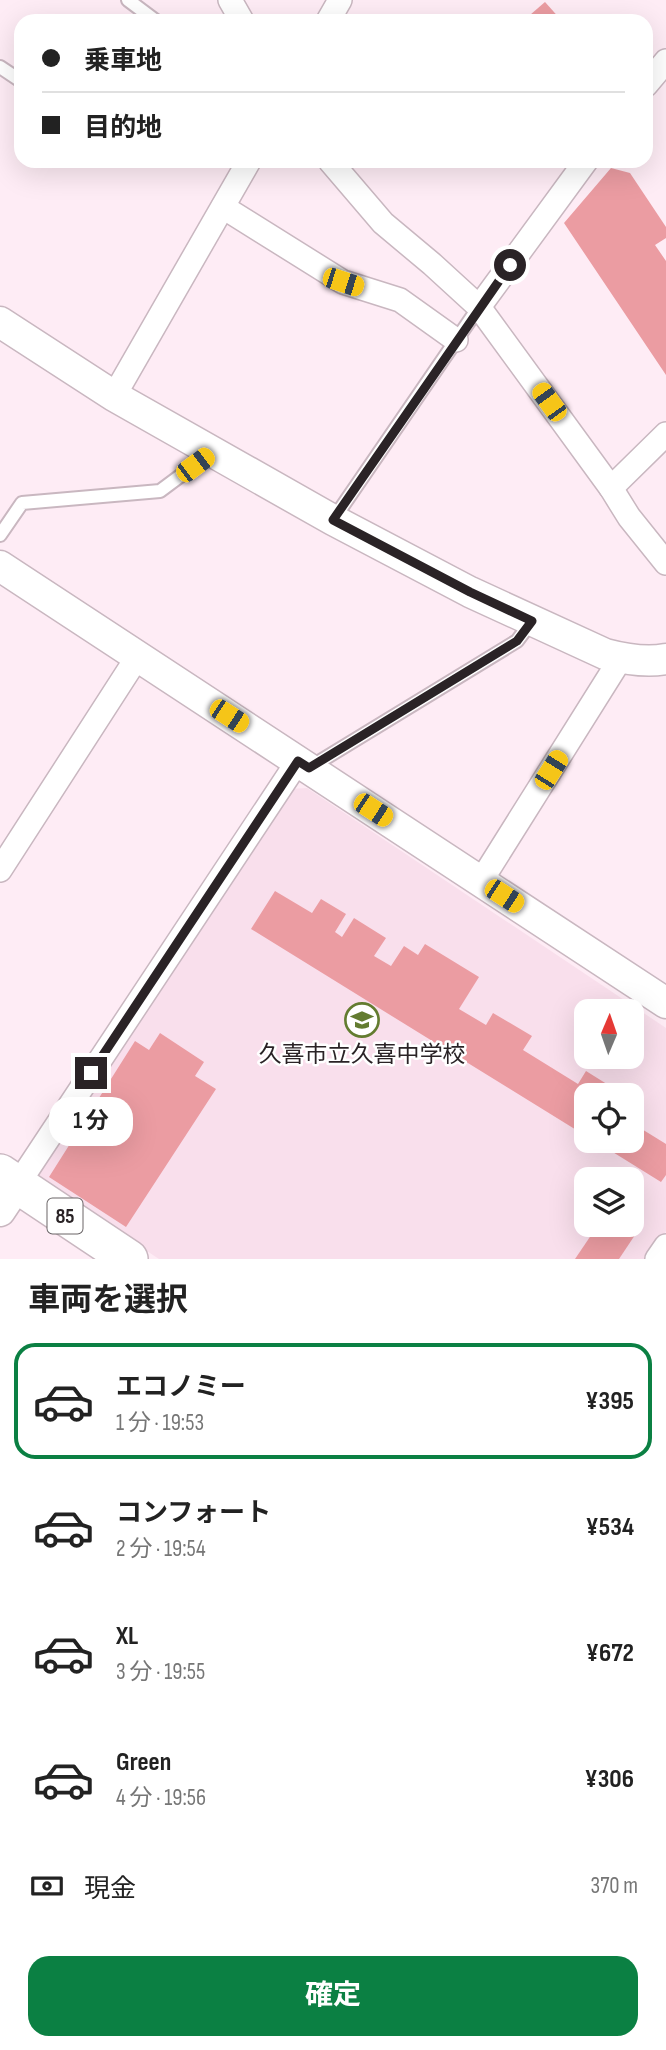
<!DOCTYPE html>
<html lang="ja">
<head>
<meta charset="utf-8">
<style>
  :root { --surface:#fff; --page:#f6f6f6; --text:#222; --muted:#767676; --line:#e0e0e0; --accent:#0b8043 }
  body { margin:0; font-family:"Sofia Sans Condensed","Noto Sans JP",sans-serif; background:var(--page); color:var(--text); height:100vh; display:flex; flex-direction:column; font-size:26px; white-space:nowrap }
  * { box-sizing:border-box; margin:0 }
  p { font-size:23px; color:var(--muted) }
  .icon { flex:none; width:38px; height:38px; fill:none; stroke:currentColor; stroke-width:2; stroke-linecap:round; stroke-linejoin:round }
  .map { position:relative; height:1259px; overflow:hidden }
  .details { display:flex; flex-direction:column; background:var(--surface); flex:1 }
  .details>* { flex:none }
  .hud { position:absolute; left:14px; top:14px; width:639px; height:154px; border-radius:21px; box-shadow:0 7px 28px #0002; display:grid; align-content:center; height:154px; padding:0 28px; background:var(--surface) }
  .needle { width:46px; rotate:2deg }
  .controls { position:absolute; left:574px; top:999px; display:grid; gap:14px }
  .controls a { display:grid; place-items:center; width:70px; height:70px; border-radius:14px; background:var(--surface); box-shadow:0 7px 28px #0002; font-size:35px }
  .end { position:absolute; width:32px; height:32px; margin:-16px; border:9px solid #2a2326; background:#fff; box-shadow:0 0 0 4px #fff }
  .from { border-radius:50% }
  .bubble { position:absolute; height:49px; border-radius:21px; background:var(--surface); box-shadow:0 7px 28px #0002; font-size:23px; font-weight:700; line-height:49px; text-align:center }
  .car { position:absolute; width:21px; height:42px; margin:-21px -10px; border-radius:9px; box-shadow:0 0 5px 2px #0007; background:linear-gradient(#f5c518 24%,#345 0 40%,#f5c518 0 76%,#345 0 86%,#f5c518 0) }
  .hud b { display:flex; align-items:center; gap:24px; height:66px; font-size:26px }
  .hud b+b { border-top:2px solid var(--line) }
  .hud i { width:18px; height:18px; background:var(--text) }
  ul { padding:0; list-style:none }
  li { display:flex; align-items:center; gap:21px; height:116px; margin:0 14px 10px; padding:0 14px; border:4px solid transparent; border-radius:21px }
  li div { flex:1 }
  li b { display:block; font-size:26px }
  li em { font-style:normal; font-weight:700 }
  li.active { border-color:var(--accent) }
  li>.icon { width:63px; height:63px; stroke-width:1.5 }
  h2 { padding:0 28px; font-size:32px; line-height:84px }
  .pay { display:flex; align-items:center; gap:18px; height:77px; padding:0 28px; font-size:26px }
  .pay p { margin-inline-start:auto }
  .cta { display:flex; gap:14px; margin-top:auto; padding:14px 28px }
  .cta a { flex:1; height:80px; border-radius:21px; background:var(--accent); color:#fff; font-size:28px; font-weight:700; line-height:80px; text-align:center }
  .map>svg:first-child { display:block }
  .built { fill:#f9dfec; fill-rule:evenodd }
  .building { fill:#eb9ca2 }
  .lines { fill:none; stroke-linecap:round; stroke-linejoin:round }
  .service-casing { stroke:#c9b7c0; stroke-width:16 }
  .minor-casing { stroke:#c9b7c0; stroke-width:26 }
  .tertiary-casing { stroke:#c9b7c0; stroke-width:33 }
  .primary-casing { stroke:#c9b7c0; stroke-width:40 }
  .service { stroke:#fff; stroke-width:12 }
  .minor { stroke:#fff; stroke-width:23 }
  .tertiary { stroke:#fff; stroke-width:30 }
  .primary { stroke:#fff; stroke-width:37 }
  .route { stroke:#2a2326; stroke-width:9 }
  .labels { text-anchor:middle; dominant-baseline:central; stroke-width:5; stroke-linejoin:round; paint-order:stroke }
  .shield { fill:#fff; stroke:#6a6567; stroke-width:2 }
  .shield-label { font-size:21px; font-weight:bold; fill:#2a2326 }
  .poi-label { font-size:23px; fill:#2a2326; stroke:#fff }
</style>
</head>
<body>
<div class="map">
<svg width="666" height="1259" viewBox="0 0 666 1259">
  <rect width="100%" height="100%" fill="#feecf5"/>
  <path class="built" d="M307 788 666 1028V1231L648 1259H159L48 1186 36 1172 289 789ZM586 1012H632V1057H586ZM586 1096H632V1141H586ZM586 1180H632V1225H586Z"/>
  <g class="building">
    <path d="M545 2 562 21H523Z"/>
    <path d="M611 168 630 173 666 227V238L655 245 666 261V375L564 223Z"/>
    <path d="M275 891 312 913 321 899 346 914 335 932 342 937 354 918 386 938 374 956 391 966 404 946 418 955 425 944 479 977 459 1009 486 1025 493 1013 532 1036 523 1050 578 1084 586 1071 626 1096H586V1136L251 929Z"/>
    <path d="M160 1033 204 1062 195 1076 216 1089 126 1227 49 1177 135 1041 149 1050Z"/>
    <path d="M632 1123 666 1144V1175L661 1182 595 1141H632Z"/>
    <path d="M598 1225H619L635 1235 619 1259H575Z"/>
  </g>
  <g class="lines">
    <g class="service-casing">
      <g id="service">
        <path d="M128 0 156 21"/>
        <path d="M0 67 21 81"/>
        <path d="M333 520 479 307"/>
        <path d="M0 535 22 503 160 491 211 453"/>
        <path d="M309 768 517 641 532 621"/>
      </g>
    </g>
    <g class="minor-casing">
      <g id="minor">
        <path d="M230 0 242 21"/>
        <path d="M328 21 340 0"/>
        <path d="M646 85 666 61"/>
        <path d="M330 161 383 223 432 264 479 307 611 488 629 517 666 563"/>
        <path d="M223 207 343 282 400 300 456 340"/>
        <path d="M479 307 586 161"/>
        <path d="M114 396 249 161"/>
        <path d="M611 488 666 434"/>
        <path d="M0 870 138 656"/>
        <path d="M481 881 621 658"/>
        <path d="M18 1184 298 761"/>
        <path d="M657 1259 666 1246"/>
      </g>
    </g>
    <g class="tertiary-casing">
      <g id="tertiary">
        <path d="M0 322 114 396 333 520 470 592 605 654C624 659 646 663 666 659"/>
        <path d="M0 566 666 1003"/>
        <path d="M0 1211 18 1184"/>
      </g>
    </g>
    <g class="primary-casing">
      <path id="primary" d="M0 1173 129 1259"/>
    </g>
    <use href="#service" class="service"/>
    <use href="#minor" class="minor"/>
    <use href="#tertiary" class="tertiary"/>
    <use href="#primary" class="primary"/>
  </g>
  <g class="lines">
    <path class="route" d="M91 1073 298 761 309 768 517 641 532 621 470 592 333 520 510 265"/>
  </g>
  <defs>
    <g id="school-ring" transform="scale(1.75)"><circle r="9.5" fill="#fff" stroke="#637c30" stroke-width="1.5"/><path d="M0-5L7-2L0 1L-7-2ZM-4 1L0 2.5L4 1V4Q0 6-4 4Z" fill="#637c30"/></g>
  </defs>
  <g fill-rule="evenodd">
    <use href="#school-ring" x="362" y="1020"/>
  </g>
  <g class="labels">
    <rect class="shield" x="47.5" y="1198.5" width="35" height="35" rx="5"/>
    <g class="shield-label">
      <text x="65" y="1216">85</text>
    </g>
    <g class="poi-label">
      <text x="362" y="1055">久喜市立久喜中学校</text>
    </g>
  </g>
</svg>
<div class="controls">
<a><svg class="needle" viewBox="-14 -14 28 28"><path d="M0-13l5 13h-10z" fill="#e53935"/><path d="M0 13l5-13h-10z" fill="#767676"/></svg></a>
<a><svg class="icon" aria-label="locate" viewBox="0 0 24 24"><circle cx="12" cy="12" r="6"/><path d="M12 2v4M12 18v4M2 12h4M18 12h4"/></svg></a>
<a><svg class="icon" aria-label="layers" viewBox="0 0 24 24"><path d="M12 4l9 5-9 5-9-5zM3 14l9 5 9-5"/></svg></a>
</div>
<i class="end from" style="left:510px;top:265px"></i>
<i class="end" style="left:91px;top:1073px"></i>
<div class="bubble" style="left:49px;top:1097px;width:84px">1 分</div>
<i class="car" style="left:343px;top:282px;rotate:108deg"></i>
<i class="car" style="left:549px;top:402px;rotate:324deg"></i>
<i class="car" style="left:195px;top:465px;rotate:53deg"></i>
<i class="car" style="left:229px;top:716px;rotate:123deg"></i>
<i class="car" style="left:551px;top:770px;rotate:32deg"></i>
<i class="car" style="left:373px;top:810px;rotate:123deg"></i>
<i class="car" style="left:504px;top:896px;rotate:123deg"></i>
<div class="hud">
<b><i class="from"></i>乗車地</b>
<b><i></i>目的地</b>
</div>
</div>
<section class="details">
<h2>車両を選択</h2>
<ul>
<li class="active"><svg class="icon" aria-label="car" viewBox="0 0 24 24"><path d="M5 17H2v-5l4-1 3-4h7l3 4 3 1v5h-3M9 17h6M6 11h13"/><circle cx="7" cy="17" r="2"/><circle cx="17" cy="17" r="2"/></svg><div><b>エコノミー</b><p>1 分 · 19:53</p></div><em>¥395</em></li>
<li><svg class="icon" aria-label="car" viewBox="0 0 24 24"><path d="M5 17H2v-5l4-1 3-4h7l3 4 3 1v5h-3M9 17h6M6 11h13"/><circle cx="7" cy="17" r="2"/><circle cx="17" cy="17" r="2"/></svg><div><b>コンフォート</b><p>2 分 · 19:54</p></div><em>¥534</em></li>
<li><svg class="icon" aria-label="car" viewBox="0 0 24 24"><path d="M5 17H2v-5l4-1 3-4h7l3 4 3 1v5h-3M9 17h6M6 11h13"/><circle cx="7" cy="17" r="2"/><circle cx="17" cy="17" r="2"/></svg><div><b>XL</b><p>3 分 · 19:55</p></div><em>¥672</em></li>
<li><svg class="icon" aria-label="car" viewBox="0 0 24 24"><path d="M5 17H2v-5l4-1 3-4h7l3 4 3 1v5h-3M9 17h6M6 11h13"/><circle cx="7" cy="17" r="2"/><circle cx="17" cy="17" r="2"/></svg><div><b>Green</b><p>4 分 · 19:56</p></div><em>¥306</em></li>
</ul>
<div class="pay"><svg class="icon" aria-label="cash" viewBox="0 0 24 24"><path d="M3 7h18v10H3z"/><circle cx="12" cy="12" r="2"/></svg>現金<p>370 m</p></div>
<div class="cta"><a>確定</a></div>
</section>
</body>
</html>
